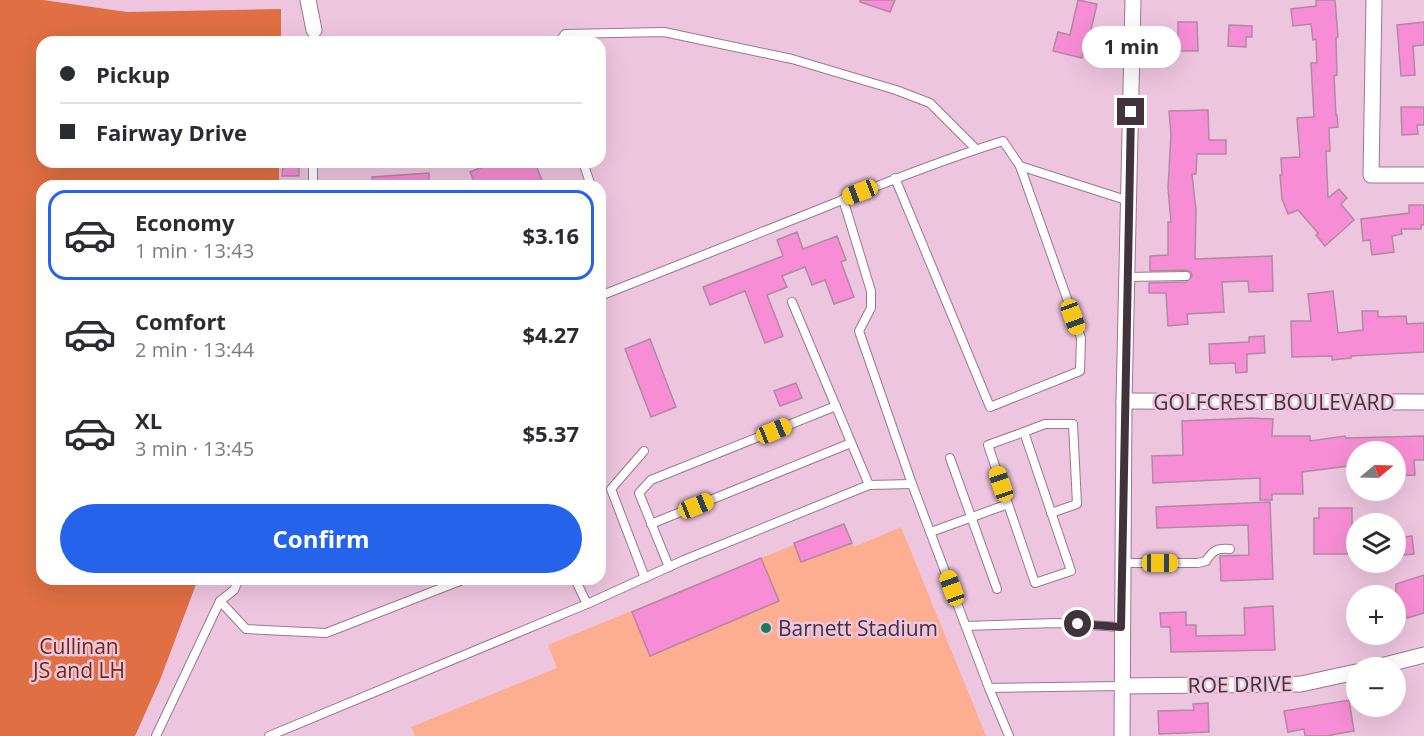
<!DOCTYPE html>
<html lang="en">
<head>
<meta charset="utf-8">
<style>
  :root { --surface:#fff; --page:#f2f2f3; --text:#2b2b33; --muted:#7c7c81; --line:#e1e1e2; --accent:#2563eb }
  body { margin:0; font-family:"Open Sans",sans-serif; background:var(--page); color:var(--text); height:100vh; display:flex; flex-direction:column; font-size:22px; white-space:nowrap }
  * { box-sizing:border-box; margin:0 }
  p { font-size:20px; color:var(--muted) }
  .icon { flex:none; width:33px; height:33px; fill:none; stroke:currentColor; stroke-width:2; stroke-linecap:round; stroke-linejoin:round }
  .map { position:relative; flex:1; overflow:hidden }
  .details { position:absolute; left:36px; top:180px; width:570px; height:405px; display:flex; flex-direction:column; background:var(--surface); border-radius:18px; box-shadow:0 6px 24px #0002 }
  .details>* { flex:none }
  .hud { position:absolute; left:36px; top:36px; width:570px; height:132px; border-radius:18px; box-shadow:0 6px 24px #0002; display:grid; align-content:center; height:132px; padding:0 24px; background:var(--surface) }
  .needle { width:39px; rotate:71deg }
  .fabs { position:absolute; left:1346px; top:441px; display:grid; gap:12px }
  .fabs a { display:grid; place-items:center; width:60px; height:60px; border-radius:50%; background:var(--surface); box-shadow:0 6px 24px #0002; font-size:30px }
  .end { position:absolute; width:27px; height:27px; margin:-14px; border:8px solid #42323c; background:#fff; box-shadow:0 0 0 3px #fff }
  .from { border-radius:50% }
  .bubble { position:absolute; height:42px; border-radius:21px; background:var(--surface); box-shadow:0 6px 24px #0002; font-size:20px; font-weight:700; line-height:42px; text-align:center }
  .car { position:absolute; width:18px; height:36px; margin:-18px -9px; border-radius:8px; box-shadow:0 0 4px 2px #0007; background:linear-gradient(#f5c518 24%,#345 0 40%,#f5c518 0 76%,#345 0 86%,#f5c518 0) }
  .hud b { display:flex; align-items:center; gap:21px; height:57px; font-size:22px }
  .hud b+b { border-top:2px solid var(--line) }
  .hud i { width:15px; height:15px; background:var(--text) }
  ul { padding:10px 0 0; list-style:none }
  li { display:flex; align-items:center; gap:18px; height:90px; margin:0 12px 9px; padding:0 12px; border:3px solid transparent; border-radius:18px }
  li div { flex:1 }
  li b { display:block; font-size:22px }
  li em { font-style:normal; font-weight:700 }
  li.selected { border-color:var(--accent) }
  li>.icon { width:54px; height:54px; stroke-width:1.5 }
  .primary-button { display:flex; gap:12px; margin-top:auto; padding:12px 24px }
  .primary-button a { flex:1; height:69px; border-radius:36px; background:var(--accent); color:#fff; font-size:24px; font-weight:700; line-height:69px; text-align:center }
  .map>svg:first-child { display:block }
  .green { fill:#fdae91 }
  .forest { fill:#e06f43 }
  .building { fill:#f78dd4; stroke:#b08aa2; stroke-width:1.5 }
  .lines { fill:none; stroke-linecap:round; stroke-linejoin:round }
  .lane-casing { stroke:#9d778f; stroke-width:10 }
  .street-casing { stroke:#9d778f; stroke-width:17 }
  .lane { stroke:#fff; stroke-width:8 }
  .street { stroke:#fff; stroke-width:15 }
  .route { stroke:#42323c; stroke-width:8 }
  .poi-dot { fill:#1a7d55; stroke:#eec5df; stroke-width:2 }
  .labels { text-anchor:middle; dominant-baseline:central; stroke-width:5; stroke-linejoin:round; paint-order:stroke }
  .street-label { font-size:21px; fill:#42323c; stroke:#eec5df }
  .poi-label { font-size:21px; fill:#42323c; stroke:#eec5df; text-anchor:start }
  .park-label { font-size:21px; fill:#722a0a; stroke:#eec5df }
</style>
</head>
<body>
<div class="map">
<svg width="1424" height="736" viewBox="0 0 1424 736">
  <rect width="100%" height="100%" fill="#eec5df"/>
  <path class="green" d="M845 524 854 547 901 527 986 736H415L411 727 557 668 548 645Z"/>
  <path class="forest" d="M0 0H43L127 12 281 9V42H42V162H279V186H42V579H198L160 680 135 736H0Z"/>
  <g class="building">
    <path d="M860 0H895L890 12 860 2Z"/>
    <path d="M1078 0 1097 4 1087 47H1084L1082 58 1053 51 1058 32 1070 35Z"/>
    <path d="M1316 0H1335L1338 37 1336 38 1337 75 1334 76 1336 115H1337L1338 127 1329 128 1330 151H1326L1328 198 1339 189 1347 198 1341 204 1354 220 1325 246 1316 235 1318 233 1298 210 1288 214 1282 199 1280 175H1282L1281 158 1300 157 1297 118 1314 117 1311 63H1317L1316 39 1313 40 1311 24 1293 26 1291 9 1316 6Z"/>
    <path d="M1178 22H1197L1198 51H1173V38H1178Z"/>
    <path d="M1424 22V45L1413 46 1415 75 1401 76 1397 25Z"/>
    <path d="M1229 25 1252 26V37H1246V47L1228 46Z"/>
    <path d="M1401 107H1424V125H1417L1418 134 1402 135Z"/>
    <path d="M1208 110 1209 140H1226V154H1197L1196 174H1192L1196 211 1195 259 1272 256 1273 291 1249 292 1248 281 1222 282 1224 312 1187 314 1188 324 1168 326 1166 293H1149V283L1186 282 1192 276 1191 272 1186 270 1150 271V256L1168 255V222H1171L1168 188 1171 134 1169 111Z"/>
    <path d="M283 162H299V176H282Z"/>
    <path d="M495 162H535L544 186H476L470 172Z"/>
    <path d="M429 173V186H372V177Z"/>
    <path d="M1409 205H1424V225H1421V229H1401L1402 234 1392 236 1394 252 1372 255 1370 240 1363 241 1361 219 1409 213Z"/>
    <path d="M797 232 803 249 837 236 846 260 841 262 854 297 834 304 825 280 812 285 805 267 782 276 787 287 767 295 783 336 765 343 745 291 710 305 703 287 783 256 777 240Z"/>
    <path d="M1333 291 1338 333 1363 330 1362 311H1378V317L1406 316 1407 324 1424 323V352L1351 356V358L1332 360V356L1292 357 1291 321H1311L1308 294Z"/>
    <path d="M1264 336 1265 353 1247 354V372L1236 373 1235 363 1210 364 1209 344 1249 342V337Z"/>
    <path d="M650 339 676 407 651 417 625 349Z"/>
    <path d="M796 383 802 398 780 406 774 391Z"/>
    <path d="M1251 418 1273 419 1272 436H1310V441L1345 436 1346 438 1424 436V460H1414L1415 475 1397 476 1396 452H1356V465L1302 472 1303 494H1272V500H1260V478L1153 483 1152 456 1183 455 1182 421Z"/>
    <path d="M1270 502 1273 579 1221 581 1220 556 1249 555 1248 525 1157 528 1156 507Z"/>
    <path d="M1319 508H1352V554H1314V518H1319Z"/>
    <path d="M844 524 852 543 801 562 794 543Z"/>
    <path d="M1412 536 1414 554 1395 556V538Z"/>
    <path d="M761 558 779 601 650 656 632 612Z"/>
    <path d="M1424 575V613L1407 618 1406 615 1395 619 1396 584Z"/>
    <path d="M1273 606 1275 650 1171 652 1170 627H1161L1160 613 1186 612V625H1196V636L1245 635 1244 608Z"/>
    <path d="M1349 700 1354 731 1326 736H1305L1304 729 1288 732 1284 711Z"/>
    <path d="M1208 703 1209 732 1159 734 1158 711 1194 710 1193 704Z"/>
  </g>
  <g class="lines">
    <g class="lane-casing">
      <g id="lane">
        <path d="M559 42 565 34 664 32 792 59 896 90 930 103 976 149"/>
        <path d="M583 162 591 186"/>
        <path d="M1020 166 1129 201"/>
        <path d="M313 186V162"/>
        <path d="M843 199 871 291V308L859 331 912 484 989 688 1009 736"/>
        <path d="M1127 277 1186 276"/>
        <path d="M600 296C673 267 747 238 820 209 881 184 941 160 1003 141L1020 166 1081 338 1080 371 990 407 895 178"/>
        <path d="M792 302 869 485"/>
        <path d="M1024 432 1045 424H1073L1077 504 1051 513"/>
        <path d="M644 451 611 489 645 578"/>
        <path d="M950 458 997 589"/>
        <path d="M651 524 851 443"/>
        <path d="M931 532 1008 504 1035 583 1071 571 1024 432 988 445 1008 504"/>
        <path d="M1122 563H1198L1206 561C1213 550 1217 548 1230 549"/>
        <path d="M669 567 639 493 651 480 836 406"/>
        <path d="M575 579 587 604"/>
        <path d="M220 601 246 629 326 633 465 579"/>
        <path d="M966 626 1056 623 1121 627"/>
        <path d="M989 688 1122 686"/>
        <path d="M156 736 220 601 234 590 239 579"/>
        <path d="M269 736 587 604 684 560 869 485 912 484"/>
      </g>
    </g>
    <g class="street-casing">
      <g id="street">
        <path d="M308 0 314 30"/>
        <path d="M1374 0 1371 175H1424"/>
        <path d="M1124 401 1424 402"/>
        <path d="M1373 668 1424 655"/>
        <path d="M1122 686 1301 684 1356 672"/>
        <path d="M1122 736 1124 401 1133 0"/>
      </g>
    </g>
    <use href="#lane" class="lane"/>
    <use href="#street" class="street"/>
  </g>
  <g class="lines">
    <path class="route" d="M1078 624 1121 627 1131 112"/>
  </g>
  <circle class="poi-dot" cx="766" cy="628" r="6"/>
  <g class="labels">
    <g class="street-label">
      <text x="1274" y="402">GOLFCREST BOULEVARD</text>
      <text transform="translate(1240 684) rotate(-1)">ROE DRIVE</text>
    </g>
    <g class="poi-label">
      <text x="778" y="628">Barnett Stadium</text>
    </g>
    <g class="park-label">
      <text x="79" y="646">Cullinan<tspan x="79" dy="24">JS and LH</tspan></text>
    </g>
  </g>
</svg>
<div class="fabs">
<a><svg class="needle" viewBox="-14 -14 28 28"><path d="M0-13l5 13h-10z" fill="#e53935"/><path d="M0 13l5-13h-10z" fill="#7c7c81"/></svg></a>
<a><svg class="icon" aria-label="layers" viewBox="0 0 24 24"><path d="M12 4l9 5-9 5-9-5zM3 14l9 5 9-5"/></svg></a>
<a>+</a>
<a>−</a>
</div>
<i class="end from" style="left:1078px;top:624px"></i>
<i class="end" style="left:1131px;top:112px"></i>
<div class="bubble" style="left:1082px;top:26px;width:99px">1 min</div>
<i class="car" style="left:860px;top:192px;rotate:249deg"></i>
<i class="car" style="left:1073px;top:317px;rotate:160deg"></i>
<i class="car" style="left:774px;top:431px;rotate:68deg"></i>
<i class="car" style="left:1001px;top:484px;rotate:341deg"></i>
<i class="car" style="left:696px;top:506px;rotate:68deg"></i>
<i class="car" style="left:1160px;top:563px;rotate:90deg"></i>
<i class="car" style="left:952px;top:588px;rotate:340deg"></i>
<div class="hud">
<b><i class="from"></i>Pickup</b>
<b><i></i>Fairway Drive</b>
</div>
<section class="details">
<ul>
<li class="selected"><svg class="icon" aria-label="car" viewBox="0 0 24 24"><path d="M5 17H2v-5l4-1 3-4h7l3 4 3 1v5h-3M9 17h6M6 11h13"/><circle cx="7" cy="17" r="2"/><circle cx="17" cy="17" r="2"/></svg><div><b>Economy</b><p>1 min · 13:43</p></div><em>$3.16</em></li>
<li><svg class="icon" aria-label="car" viewBox="0 0 24 24"><path d="M5 17H2v-5l4-1 3-4h7l3 4 3 1v5h-3M9 17h6M6 11h13"/><circle cx="7" cy="17" r="2"/><circle cx="17" cy="17" r="2"/></svg><div><b>Comfort</b><p>2 min · 13:44</p></div><em>$4.27</em></li>
<li><svg class="icon" aria-label="car" viewBox="0 0 24 24"><path d="M5 17H2v-5l4-1 3-4h7l3 4 3 1v5h-3M9 17h6M6 11h13"/><circle cx="7" cy="17" r="2"/><circle cx="17" cy="17" r="2"/></svg><div><b>XL</b><p>3 min · 13:45</p></div><em>$5.37</em></li>
</ul>
<div class="primary-button"><a>Confirm</a></div>
</section>
</div>
</body>
</html>
